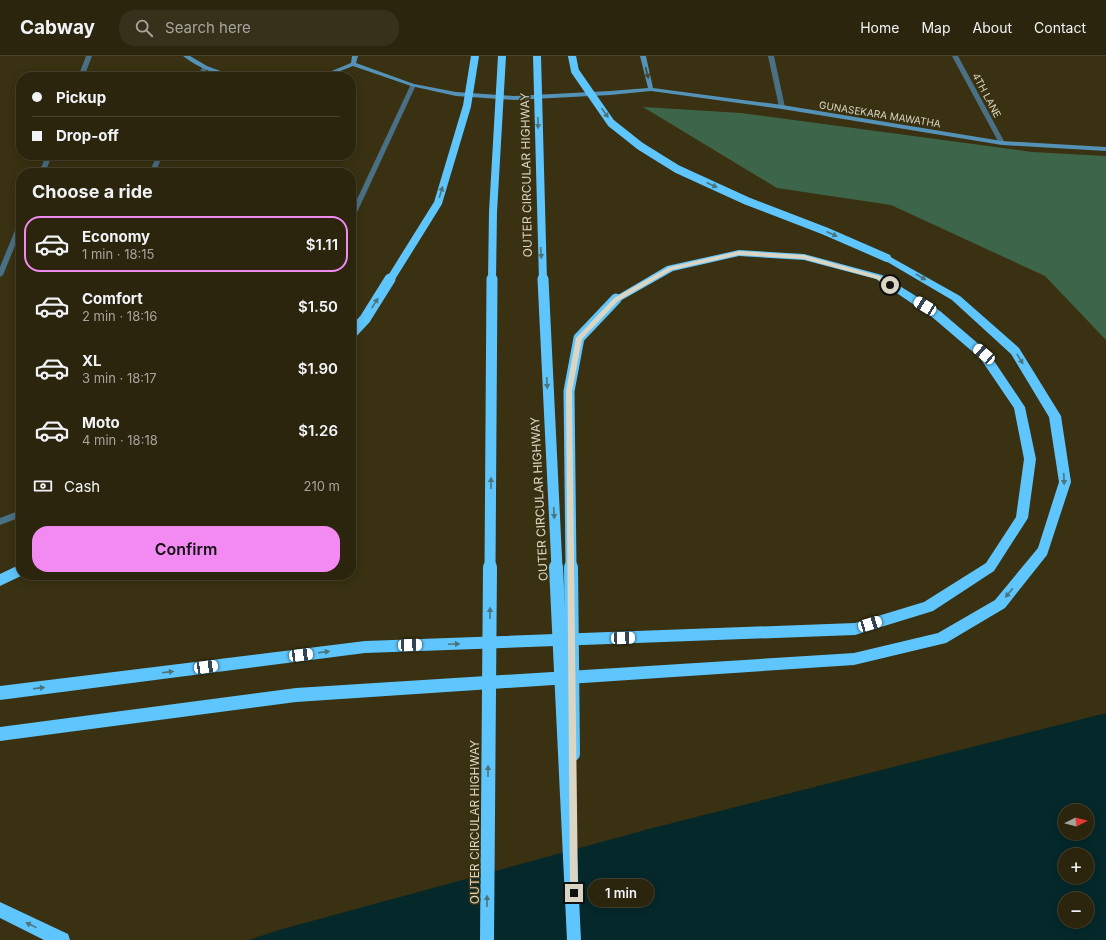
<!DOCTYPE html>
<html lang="en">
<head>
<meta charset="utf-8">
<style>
  :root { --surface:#2b250d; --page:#37311b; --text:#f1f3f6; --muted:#a6a59d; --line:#47422e; --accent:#f28af2 }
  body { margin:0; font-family:Inter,sans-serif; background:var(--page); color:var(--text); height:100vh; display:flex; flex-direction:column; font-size:15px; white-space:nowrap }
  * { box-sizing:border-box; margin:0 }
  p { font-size:13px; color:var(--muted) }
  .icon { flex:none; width:22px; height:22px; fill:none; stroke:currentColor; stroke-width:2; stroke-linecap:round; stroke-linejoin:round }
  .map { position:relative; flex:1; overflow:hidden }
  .side { position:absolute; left:16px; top:112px; width:340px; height:412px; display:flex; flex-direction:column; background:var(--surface); border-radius:16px; box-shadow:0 2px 10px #0003,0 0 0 1px var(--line) }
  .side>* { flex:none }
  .hud { position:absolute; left:16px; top:16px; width:340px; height:88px; border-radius:16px; box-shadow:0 2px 10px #0003,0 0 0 1px var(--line); display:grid; align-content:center; height:88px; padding:0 16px; background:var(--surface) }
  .needle { width:26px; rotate:84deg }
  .tools { position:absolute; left:1058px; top:748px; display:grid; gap:8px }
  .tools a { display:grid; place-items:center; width:36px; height:36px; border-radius:50%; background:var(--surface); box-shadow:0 2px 10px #0003,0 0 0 1px var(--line); font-size:20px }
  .end { position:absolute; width:18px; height:18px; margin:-9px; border:5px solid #dbd6c4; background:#111; box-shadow:0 0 0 2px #111 }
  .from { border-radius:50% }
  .bubble { position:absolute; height:28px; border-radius:14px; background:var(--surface); box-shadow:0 2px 10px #0003,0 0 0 1px var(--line); font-size:13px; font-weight:600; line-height:28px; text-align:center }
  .car { position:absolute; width:12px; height:24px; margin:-12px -6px; border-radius:5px; box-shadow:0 0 3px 1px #0007; background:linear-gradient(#fff 24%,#345 0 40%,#fff 0 76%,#345 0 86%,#fff 0) }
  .hud b { display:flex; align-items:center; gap:14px; height:38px; font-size:15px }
  .hud b+b { border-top:1px solid var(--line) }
  .hud i { width:10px; height:10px; background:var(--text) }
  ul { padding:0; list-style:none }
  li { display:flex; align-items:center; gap:12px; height:56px; margin:0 8px 6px; padding:0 8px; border:2px solid transparent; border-radius:16px }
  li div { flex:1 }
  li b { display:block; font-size:15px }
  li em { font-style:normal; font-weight:600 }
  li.on { border-color:var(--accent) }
  li>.icon { width:36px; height:36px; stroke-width:1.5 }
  h2 { padding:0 16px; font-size:18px; line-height:48px }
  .pay { display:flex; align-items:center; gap:10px; height:44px; padding:0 16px; font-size:15px }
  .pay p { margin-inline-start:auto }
  .primary-button { display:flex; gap:8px; margin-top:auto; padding:8px 16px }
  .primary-button a { flex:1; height:46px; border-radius:16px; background:var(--accent); color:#111; font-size:16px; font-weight:600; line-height:46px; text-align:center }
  header { display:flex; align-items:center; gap:24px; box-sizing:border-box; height:56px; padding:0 20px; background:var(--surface); border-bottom:1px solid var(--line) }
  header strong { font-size:19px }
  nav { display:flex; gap:22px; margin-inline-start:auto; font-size:14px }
  .search { width:280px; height:36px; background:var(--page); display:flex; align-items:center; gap:10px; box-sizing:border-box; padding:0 14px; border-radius:16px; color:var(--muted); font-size:15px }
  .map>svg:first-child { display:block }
  .green { fill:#3d6549 }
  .water { fill:#05282a; fill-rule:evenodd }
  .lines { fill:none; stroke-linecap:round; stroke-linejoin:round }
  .lane { fill:#4a7086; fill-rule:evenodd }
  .street { fill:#4a7086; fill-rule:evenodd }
  .secondary { fill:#5492b7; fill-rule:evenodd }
  .highway { fill:#5fc5fd; fill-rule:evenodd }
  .highway-bridge-far2 { stroke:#5fc5fd; stroke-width:8 }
  .highway-bridge-far1 { stroke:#5fc5fd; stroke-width:11 }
  .highway-bridge { stroke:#5fc5fd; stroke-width:14 }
  .oneway { fill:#40493a }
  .oneway2 { fill:#4a747b }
  .route { fill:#dbd6c4 }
  .labels { text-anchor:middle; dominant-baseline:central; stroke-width:3; stroke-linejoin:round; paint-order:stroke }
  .far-street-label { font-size:10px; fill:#dbd6c4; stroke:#393111 }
  .street-label { font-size:12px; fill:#dbd6c4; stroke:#393111 }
</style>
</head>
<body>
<header>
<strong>Cabway</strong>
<div class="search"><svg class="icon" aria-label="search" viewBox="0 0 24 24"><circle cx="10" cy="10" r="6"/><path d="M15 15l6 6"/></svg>Search here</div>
<nav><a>Home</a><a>Map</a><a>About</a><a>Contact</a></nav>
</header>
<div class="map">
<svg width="1106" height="884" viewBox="0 0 1106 884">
  <rect width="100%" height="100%" fill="#393111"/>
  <path class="green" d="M643 51 741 57 1032 96 1106 100V284L1045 220 891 149 777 132Z"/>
  <path class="water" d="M1106 657V884H249L279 874 649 773ZM1065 755H1087V777H1065ZM1065 799H1087V821H1065ZM1065 843H1087V865H1065Z"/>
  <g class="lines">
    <g class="lane">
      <path d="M768 0H774L785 51 784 52 779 51Z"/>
      <path d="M411 28 416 29 354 163 351 165V156Z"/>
      <path d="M21 454V461L0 469V462Z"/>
    </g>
    <g class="street">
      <path d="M86 0H92L84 21H78Z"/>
      <path d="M952 0H958L1005 87 1004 88 999 87Z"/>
      <path d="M203 10 208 11 203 21H197Z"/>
      <path d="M46 99H52L45 117H39Z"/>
      <path d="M157 99H163L155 117H149Z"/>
      <path d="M21 165V175L3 219 0 221V211L18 167Z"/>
    </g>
    <g class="secondary">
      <path d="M183 0H190L207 10 237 21C219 21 197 11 183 0Z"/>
      <path d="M352 0H358L356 7 414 28 456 36 514 40 610 35 648 32 640 0H646L653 32 782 49 1002 85 1106 91V95L1002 89 782 53 651 35 610 39 514 44 456 40 411 30 353 10 325 21H317L351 7Z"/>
    </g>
    <g class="highway">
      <path d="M739 194 804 198 882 219 940 255 988 296 1025 351 1036 403 1028 462 994 515 933 555 855 579 365 597 0 644V630L365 585 855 567 924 546 986 507 1016 461 1024 403 1014 352 980 302 932 261 876 223 804 204 739 200 673 215 620 245 616 247 611 243 667 210Z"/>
      <path d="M887 199 960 240 1019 292 1061 360 1071 426 1047 499 1005 552 946 587 854 609 296 646 0 685V671L296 632 854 597 938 577 995 544 1038 492 1059 426 1049 361 1011 298 952 244 884 204 882 202Z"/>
      <path d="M21 508V519H23L0 530V518Z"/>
      <path d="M0 846 68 878 70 884H44L0 862Z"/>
    </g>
    <g class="highway-bridge-far2">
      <path d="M537 0 543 224"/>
      <path d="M572 0 575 15 611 67 640 90 677 113 747 145 825 175 887 202"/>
      <path d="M390 224 438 147 467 50 475 0"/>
      <path d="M492 224 493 156 502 0"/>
    </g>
    <g class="highway-bridge-far1">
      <path d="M543 223 557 512"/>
      <path d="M351 278 365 263 390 223"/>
      <path d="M490 512 492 223"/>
      <path d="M571 512 569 335 579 282 616 243"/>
    </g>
    <g class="highway-bridge">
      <path d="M556 511 574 884"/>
      <path d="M571 511 573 698"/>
      <path d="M487 884 490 511"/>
    </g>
  </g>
  <defs><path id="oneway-solid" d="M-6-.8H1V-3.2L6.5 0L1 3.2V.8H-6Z"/></defs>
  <use class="oneway" href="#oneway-solid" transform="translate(647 17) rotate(76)"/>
  <g class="oneway2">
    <use href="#oneway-solid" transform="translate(605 57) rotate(55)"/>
    <use href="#oneway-solid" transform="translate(538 67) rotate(89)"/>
    <use href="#oneway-solid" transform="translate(712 129) rotate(25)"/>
    <use href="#oneway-solid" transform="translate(441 136) rotate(-73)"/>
    <use href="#oneway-solid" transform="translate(832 178) rotate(24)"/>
    <use href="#oneway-solid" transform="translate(541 197) rotate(87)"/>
    <use href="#oneway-solid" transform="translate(921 221) rotate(30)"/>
    <use href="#oneway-solid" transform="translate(375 247) rotate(-58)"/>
    <use href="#oneway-solid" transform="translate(1020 303) rotate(58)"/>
    <use href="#oneway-solid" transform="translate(547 327) rotate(87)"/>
    <use href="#oneway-solid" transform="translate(1064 423) rotate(88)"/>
    <use href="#oneway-solid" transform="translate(491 427) rotate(-90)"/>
    <use href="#oneway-solid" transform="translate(554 457) rotate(87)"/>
    <use href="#oneway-solid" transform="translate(1009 537) rotate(129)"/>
    <use href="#oneway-solid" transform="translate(490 557) rotate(-90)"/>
    <use href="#oneway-solid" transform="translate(454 588) rotate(-2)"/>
    <use href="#oneway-solid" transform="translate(324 596) rotate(-7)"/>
    <use href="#oneway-solid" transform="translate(168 616) rotate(-7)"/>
    <use href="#oneway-solid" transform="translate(39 632) rotate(-7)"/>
    <use href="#oneway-solid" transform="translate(488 715) rotate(-90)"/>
    <use href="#oneway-solid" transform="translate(487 845) rotate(-90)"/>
    <use href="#oneway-solid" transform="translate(31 869) rotate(-154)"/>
  </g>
  <path class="route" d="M739 195 804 199 880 220 893 229 888 230 877 223 804 203 739 199 672 214 618 245 582 283 572 335 578 837 574 841 570 837 566 335 576 282 614 242 669 211Z"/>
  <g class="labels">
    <g class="far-street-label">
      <text transform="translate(987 39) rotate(62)">4TH LANE</text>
      <text transform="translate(880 58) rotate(9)">GUNASEKARA MAWATHA</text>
    </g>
    <g class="street-label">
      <text transform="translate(526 119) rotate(-91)">OUTER CIRCULAR HIGHWAY</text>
      <text transform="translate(539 443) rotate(-93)">OUTER CIRCULAR HIGHWAY</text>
      <text transform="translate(474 766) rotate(-90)">OUTER CIRCULAR HIGHWAY</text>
    </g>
  </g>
</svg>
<div class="tools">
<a><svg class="needle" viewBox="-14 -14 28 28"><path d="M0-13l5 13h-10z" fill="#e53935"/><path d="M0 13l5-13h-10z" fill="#a6a59d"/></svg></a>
<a>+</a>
<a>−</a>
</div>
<i class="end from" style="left:890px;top:229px"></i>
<i class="end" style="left:574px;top:837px"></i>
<div class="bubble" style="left:588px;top:823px;width:66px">1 min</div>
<i class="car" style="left:925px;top:250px;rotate:302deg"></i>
<i class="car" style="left:984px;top:298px;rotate:311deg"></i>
<i class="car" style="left:870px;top:568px;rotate:73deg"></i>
<i class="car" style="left:623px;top:582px;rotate:88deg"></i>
<i class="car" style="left:410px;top:589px;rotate:88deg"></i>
<i class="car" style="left:301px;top:599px;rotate:83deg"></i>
<i class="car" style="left:206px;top:611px;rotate:82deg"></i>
<div class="hud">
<b><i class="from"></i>Pickup</b>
<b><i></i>Drop-off</b>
</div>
<section class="side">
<h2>Choose a ride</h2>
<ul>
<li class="on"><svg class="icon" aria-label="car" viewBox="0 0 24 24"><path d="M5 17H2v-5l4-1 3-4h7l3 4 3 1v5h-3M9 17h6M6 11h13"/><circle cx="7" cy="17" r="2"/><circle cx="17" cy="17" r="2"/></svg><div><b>Economy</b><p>1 min · 18:15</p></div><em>$1.11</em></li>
<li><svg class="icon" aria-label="car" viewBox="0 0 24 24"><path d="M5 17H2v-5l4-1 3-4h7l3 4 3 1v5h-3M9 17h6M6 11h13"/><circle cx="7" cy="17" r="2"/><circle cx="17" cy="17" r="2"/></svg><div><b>Comfort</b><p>2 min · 18:16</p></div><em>$1.50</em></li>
<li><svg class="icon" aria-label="car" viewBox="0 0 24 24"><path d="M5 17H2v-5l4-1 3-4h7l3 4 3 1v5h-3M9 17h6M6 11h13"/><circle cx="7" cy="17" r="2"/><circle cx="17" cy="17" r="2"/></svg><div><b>XL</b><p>3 min · 18:17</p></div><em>$1.90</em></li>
<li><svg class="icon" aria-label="car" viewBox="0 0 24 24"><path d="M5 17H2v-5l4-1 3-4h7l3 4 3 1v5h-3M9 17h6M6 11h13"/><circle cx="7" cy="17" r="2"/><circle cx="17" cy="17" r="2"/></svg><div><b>Moto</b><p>4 min · 18:18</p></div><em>$1.26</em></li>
</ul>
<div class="pay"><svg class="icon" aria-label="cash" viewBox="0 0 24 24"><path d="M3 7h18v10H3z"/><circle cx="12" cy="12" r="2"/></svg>Cash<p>210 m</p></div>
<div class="primary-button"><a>Confirm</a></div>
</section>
</div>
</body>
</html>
